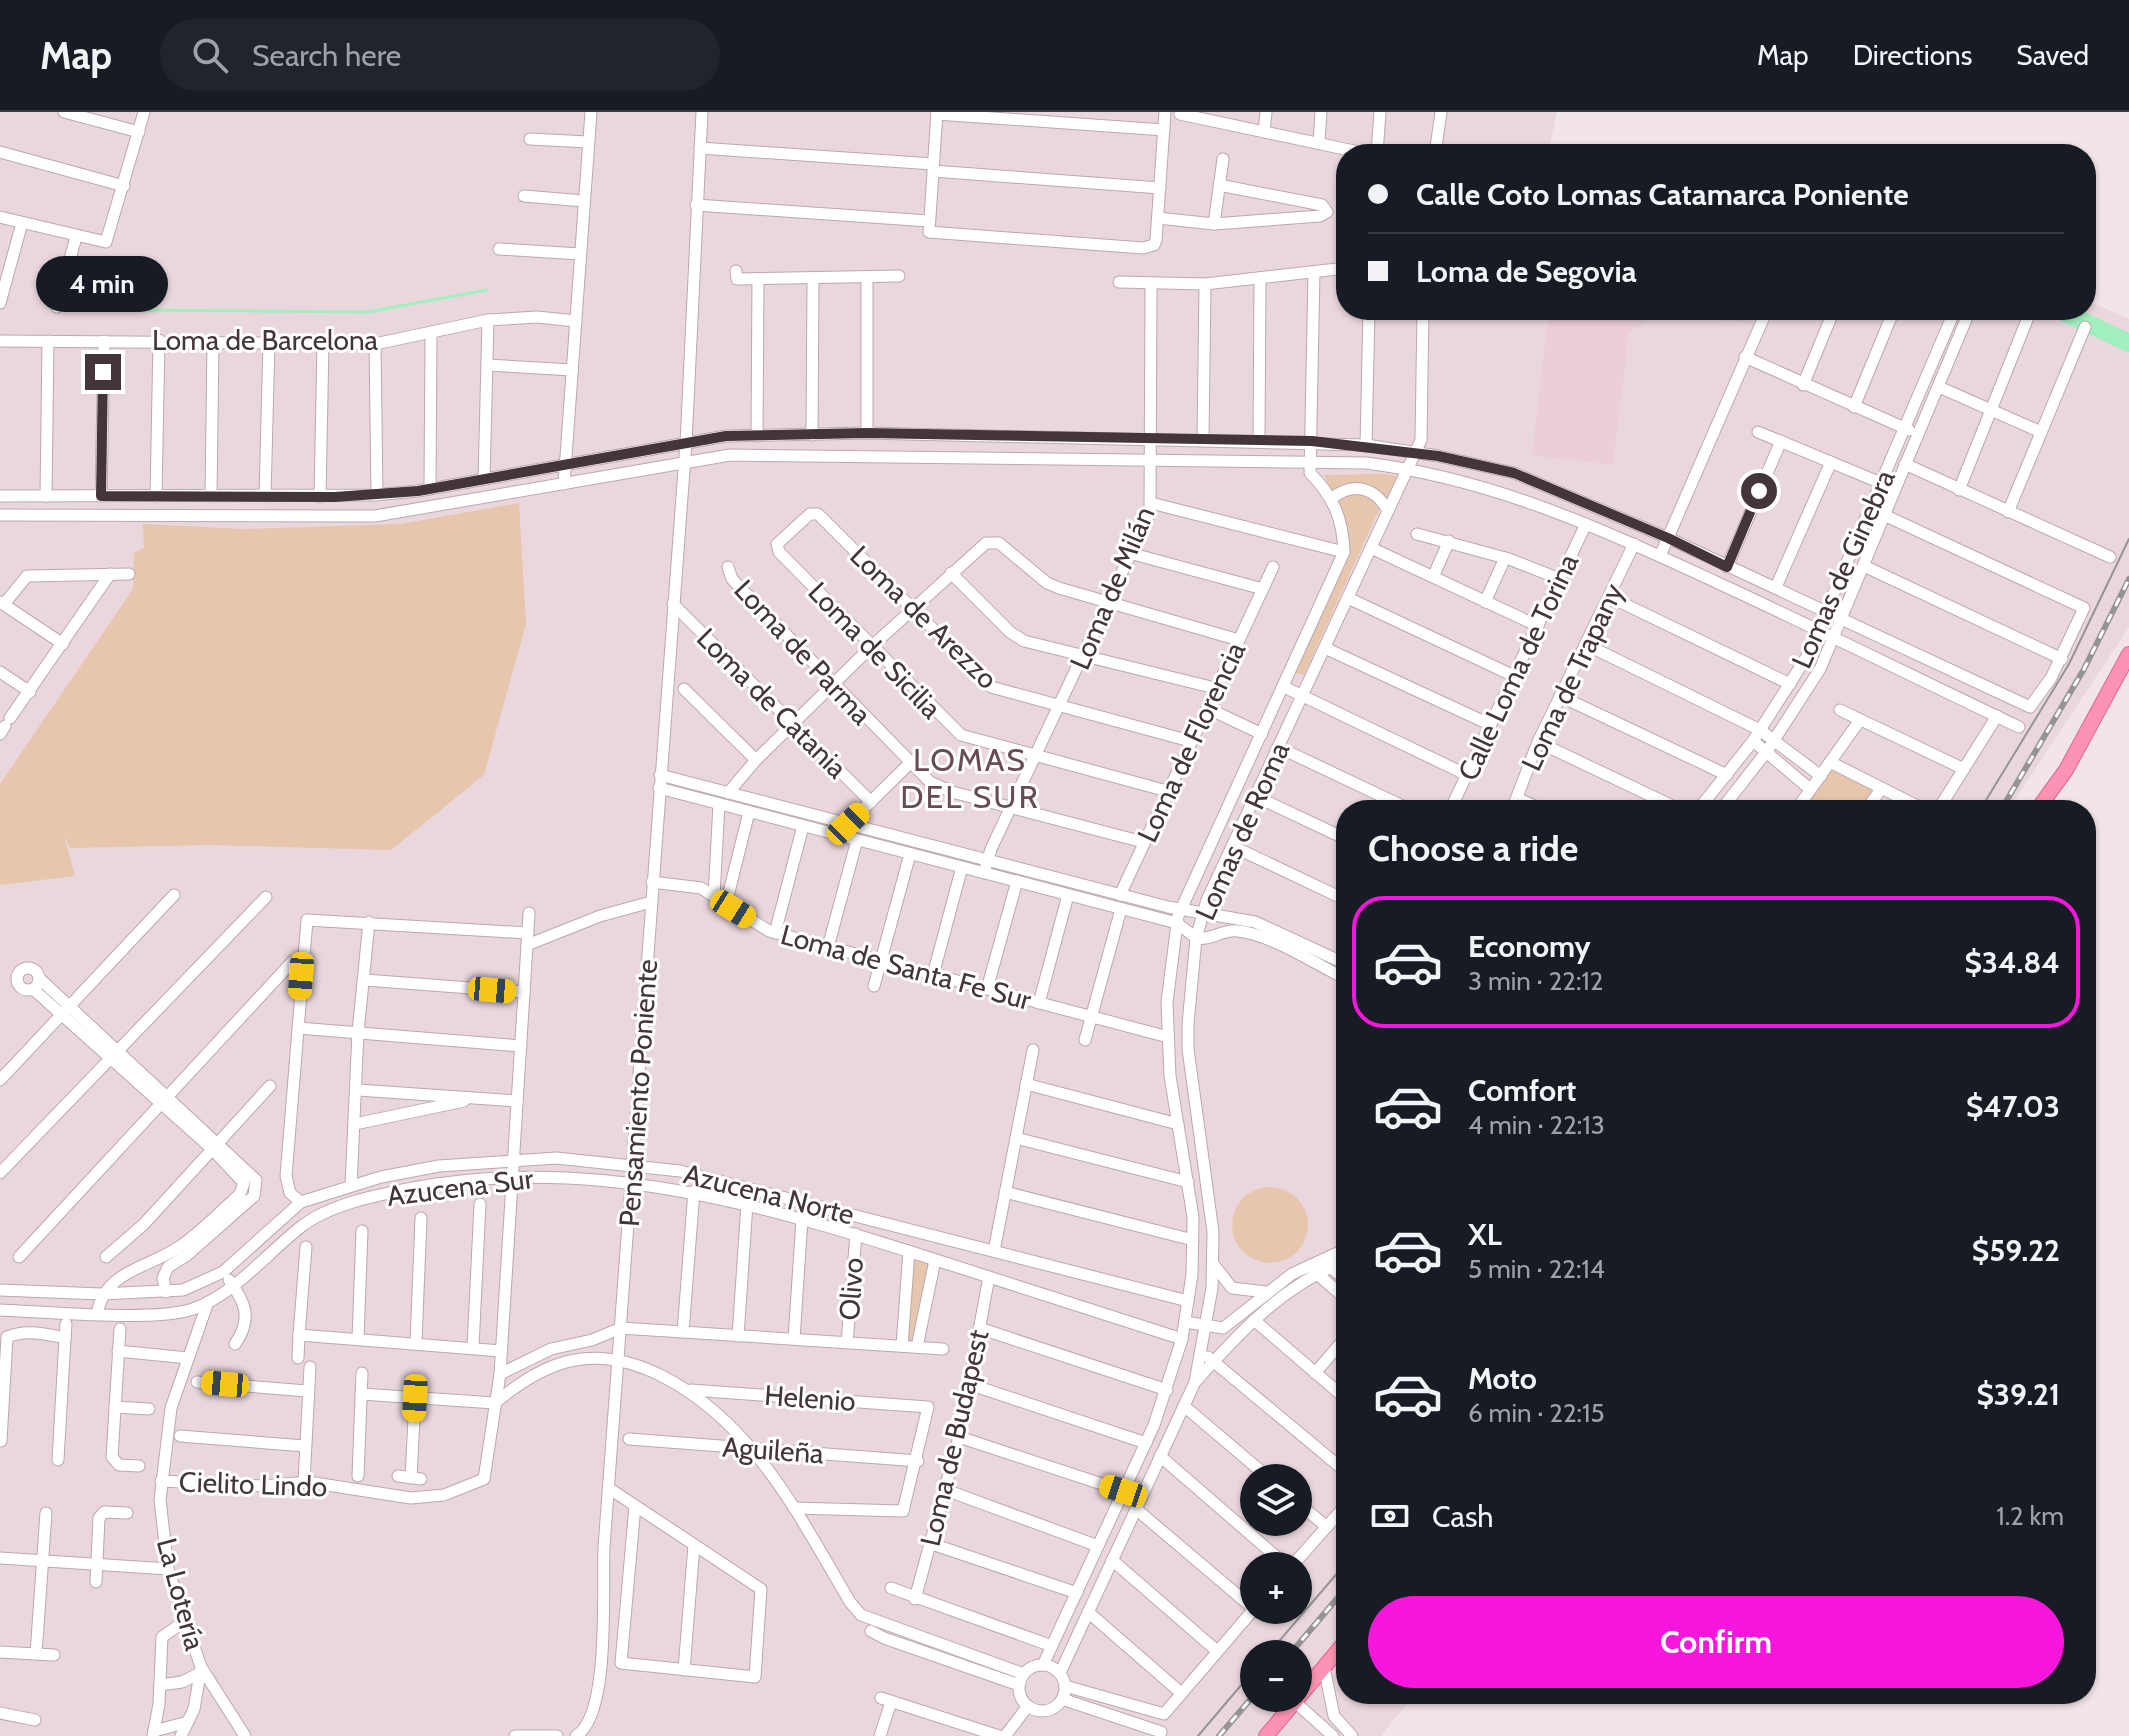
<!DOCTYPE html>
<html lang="en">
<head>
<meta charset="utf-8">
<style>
  :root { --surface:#171b24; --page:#20242c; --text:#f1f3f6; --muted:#9ea1a6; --line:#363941; --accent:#f716db }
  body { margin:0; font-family:Cabin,sans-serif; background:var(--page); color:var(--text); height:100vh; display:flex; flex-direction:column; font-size:30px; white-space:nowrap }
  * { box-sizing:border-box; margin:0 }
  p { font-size:26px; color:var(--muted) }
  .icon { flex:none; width:44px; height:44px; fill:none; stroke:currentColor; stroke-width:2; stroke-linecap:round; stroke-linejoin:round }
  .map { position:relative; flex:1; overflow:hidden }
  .details { position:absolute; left:1336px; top:688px; width:760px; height:904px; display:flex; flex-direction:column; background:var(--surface); border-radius:32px; box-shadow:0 2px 6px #0004 }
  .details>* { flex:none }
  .top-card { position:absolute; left:1336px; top:32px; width:760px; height:176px; border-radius:32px; box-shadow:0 2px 6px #0004; display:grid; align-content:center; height:176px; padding:0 32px; background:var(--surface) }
  .controls { position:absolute; left:1240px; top:1352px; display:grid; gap:16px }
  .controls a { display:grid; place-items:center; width:72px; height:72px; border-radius:50%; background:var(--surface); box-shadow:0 2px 6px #0004; font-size:40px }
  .end { position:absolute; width:36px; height:36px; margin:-18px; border:10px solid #44343b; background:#fff; box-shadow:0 0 0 4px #fff }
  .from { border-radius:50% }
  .bubble { position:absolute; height:56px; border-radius:28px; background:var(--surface); box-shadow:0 2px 6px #0004; font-size:26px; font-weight:700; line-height:56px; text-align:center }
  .car { position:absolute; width:24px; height:48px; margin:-24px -12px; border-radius:10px; box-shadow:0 0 6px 2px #0007; background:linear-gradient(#f5c518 24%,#345 0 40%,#f5c518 0 76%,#345 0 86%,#f5c518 0) }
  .top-card b { display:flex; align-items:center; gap:28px; height:76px; font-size:30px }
  .top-card b+b { border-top:2px solid var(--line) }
  .top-card i { width:20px; height:20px; background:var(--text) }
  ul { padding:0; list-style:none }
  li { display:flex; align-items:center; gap:24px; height:132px; margin:0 16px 12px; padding:0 16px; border:4px solid transparent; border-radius:32px }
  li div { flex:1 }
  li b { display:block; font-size:30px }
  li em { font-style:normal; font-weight:700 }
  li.current { border-color:var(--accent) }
  li>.icon { width:72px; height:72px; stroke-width:1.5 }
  h2 { padding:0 32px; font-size:36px; line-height:96px }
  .pay { display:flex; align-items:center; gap:20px; height:88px; padding:0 32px; font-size:30px }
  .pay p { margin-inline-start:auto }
  .primary-button { display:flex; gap:16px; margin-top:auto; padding:16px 32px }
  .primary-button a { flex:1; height:92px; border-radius:48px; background:var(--accent); color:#fff; font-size:32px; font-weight:700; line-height:92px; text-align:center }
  header { display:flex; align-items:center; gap:48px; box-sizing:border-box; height:112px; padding:0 40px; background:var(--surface); border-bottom:2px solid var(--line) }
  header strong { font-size:38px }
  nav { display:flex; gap:44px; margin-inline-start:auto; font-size:28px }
  .search { width:560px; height:72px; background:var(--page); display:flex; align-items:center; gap:20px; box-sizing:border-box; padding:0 28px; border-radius:44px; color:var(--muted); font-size:30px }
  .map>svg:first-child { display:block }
  .residential { fill:#ead7dd; fill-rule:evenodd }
  .education { fill:#ebced7 }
  .green { fill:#e6c6ad }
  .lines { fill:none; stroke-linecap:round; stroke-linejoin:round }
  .stream { stroke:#a1efbf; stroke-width:3 }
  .river { stroke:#a1efbf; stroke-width:18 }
  .minor-casing { stroke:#bda7b0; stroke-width:13 }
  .major-casing { stroke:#e2638c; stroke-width:16 }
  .minor { stroke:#fff; stroke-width:11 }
  .major { stroke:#fd93b4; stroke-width:14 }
  .tram { stroke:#949494; stroke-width:2 }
  .rail-casing { stroke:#949494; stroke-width:6 }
  .rail { stroke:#fff; stroke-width:3; stroke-dasharray:9; stroke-linecap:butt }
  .route { stroke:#44343b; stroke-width:10 }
  .labels { text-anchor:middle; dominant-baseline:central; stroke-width:6; stroke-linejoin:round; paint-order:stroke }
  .street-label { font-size:28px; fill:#44343b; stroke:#fff }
  .quarter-label { font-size:32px; letter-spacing:2px; fill:#674c57; stroke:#fff }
</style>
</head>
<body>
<header>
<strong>Map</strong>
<div class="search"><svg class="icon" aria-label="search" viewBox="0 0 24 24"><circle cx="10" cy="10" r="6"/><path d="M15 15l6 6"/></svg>Search here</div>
<nav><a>Map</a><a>Directions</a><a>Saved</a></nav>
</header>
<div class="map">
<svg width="2129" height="1624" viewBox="0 0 2129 1624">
  <rect width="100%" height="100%" fill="#f2e5e9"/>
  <path class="residential" d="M0 0H1557L1548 42H1346V198H2086V188L2129 207V515L2008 698H1346V1582H1415L1381 1624H0ZM1254 1366H1298V1410H1254ZM1254 1454H1298V1498H1254ZM1254 1542H1298V1586H1254Z"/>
  <path class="education" d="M1549 198H1752L1751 211 1691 205 1650 207 1629 220 1613 353 1532 343Z"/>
  <g class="green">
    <path d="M1384 362 1400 365 1377 402 1304 563 1293 561 1348 441 1346 408 1324 363Z"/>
    <path d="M519 391 526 512 484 663 391 738 211 733 70 736 64 723 75 764 0 773V672L133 477 134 441 144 436 143 412 243 417 401 412Z"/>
    <path d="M1832 653 1876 676 1861 698H1819L1805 687Z"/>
    <circle cx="1270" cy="1113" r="38"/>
    <path d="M912 1145 929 1150 914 1229H906Z"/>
  </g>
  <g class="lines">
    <path class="stream" d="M122 198 368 200 486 178"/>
    <path class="river" d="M2059 198 2129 231"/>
    <g class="minor-casing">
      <g id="minor">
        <path d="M64 0 139 20"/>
        <path d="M937 0 929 120 1143 136 1154 133 1156 128 1165 0"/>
        <path d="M937 2 1164 18"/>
        <path d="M1180 2 1368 42"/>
        <path d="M1264 20 1266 0"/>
        <path d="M530 27 588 30"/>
        <path d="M1319 31 1321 0"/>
        <path d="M700 36 933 52"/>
        <path d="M0 40 124 74"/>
        <path d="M1377 42 1380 0"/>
        <path d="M1435 42 1441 0"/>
        <path d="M933 59 1160 76"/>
        <path d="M1219 73 1322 93 1327 100 1320 104 1214 112 1223 47"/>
        <path d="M524 84 584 89"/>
        <path d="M696 93 929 109"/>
        <path d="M0 105 106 130 144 0"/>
        <path d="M1158 106 1214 112"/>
        <path d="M499 137 580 142"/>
        <path d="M736 159 737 167 899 164"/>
        <path d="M1119 170 1205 172 1346 156"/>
        <path d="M0 191 22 111"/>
        <path d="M57 195 76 125"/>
        <path d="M0 229 375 232 488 208 537 205 576 209"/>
        <path d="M375 232 377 383"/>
        <path d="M1745 245 1909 318"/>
        <path d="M487 253 572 258"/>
        <path d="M1803 273 1834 198"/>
        <path d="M1939 275 2041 320"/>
        <path d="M1854 295 1894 198"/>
        <path d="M1758 320 1881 371"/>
        <path d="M867 321V165"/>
        <path d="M812 323 813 166"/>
        <path d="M757 324 758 167"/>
        <path d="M1203 327 1205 172"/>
        <path d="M1259 328 1260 166"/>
        <path d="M1366 333 1369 198"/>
        <path d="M1905 352 2110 445"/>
        <path d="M484 367 488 208"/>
        <path d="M564 372 591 0"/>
        <path d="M430 376 431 220"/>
        <path d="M1959 378 2031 198"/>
        <path d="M0 384 373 383 418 379 726 324 867 321 1366 333 1438 344 1514 361 1668 426 2030 595 2051 566 2084 496 1884 403"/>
        <path d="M46 384 48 229"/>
        <path d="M101 384 104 229"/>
        <path d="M156 384 159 228"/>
        <path d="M211 384 213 229"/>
        <path d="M265 384 269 230"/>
        <path d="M320 385 323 231"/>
        <path d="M1331 387C1353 369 1375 375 1388 399"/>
        <path d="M1151 391 1344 440"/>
        <path d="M2008 400 2085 215"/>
        <path d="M0 403 375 404 730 343 1366 351C1494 367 1601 417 1716 470 1818 517 1918 567 2019 615"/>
        <path d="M1417 422 1509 447 1560 467"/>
        <path d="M1371 436 1538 514"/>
        <path d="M1133 442 1263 477"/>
        <path d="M1660 444 1767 198"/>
        <path d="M1864 454 2062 547"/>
        <path d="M728 455 732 467 930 670 952 680 1143 730"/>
        <path d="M1727 455 1781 329"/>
        <path d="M951 461 1010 520 1024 529 1215 576"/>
        <path d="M1433 465 1449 429"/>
        <path d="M1776 475 1831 350"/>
        <path d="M1610 485 1790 572"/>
        <path d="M1348 486 1514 564"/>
        <path d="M0 490 63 532"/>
        <path d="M1485 490 1505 446"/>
        <path d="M4 492 27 464 129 462"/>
        <path d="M673 492 871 690"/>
        <path d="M1587 533 1760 618 1821 664"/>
        <path d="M1325 536 1491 613"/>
        <path d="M0 560 30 580"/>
        <path d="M1284 575 1467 663"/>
        <path d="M684 577 756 648"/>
        <path d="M1560 584 1727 663"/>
        <path d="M1207 596 1262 622"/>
        <path d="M1840 598 1964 657"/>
        <path d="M10 606 110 462"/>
        <path d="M0 622 5 614"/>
        <path d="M1753 629 1810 677"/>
        <path d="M1538 630 1681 698"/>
        <path d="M1278 635 1411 698"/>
        <path d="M1830 650 1925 698"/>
        <path d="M660 663 1168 795 1255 810 1346 852"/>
        <path d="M659 676 1177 811 1196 826"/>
        <path d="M1167 679 961 623 779 440 777 432 810 402H818L991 575 1190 629"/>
        <path d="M728 681 756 648 872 534 986 431H999L1047 471 1059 476 1239 528"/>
        <path d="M1255 684 1346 727"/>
        <path d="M1517 686 1543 698"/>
        <path d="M1450 698 1586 412"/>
        <path d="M1512 698 1538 630 1634 432"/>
        <path d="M1698 698 1753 629 1806 546 1955 198"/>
        <path d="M1721 698 1767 639 1820 557 1970 198"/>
        <path d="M1796 698 1860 608"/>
        <path d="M1866 698 1881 677"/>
        <path d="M1938 698 1997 604"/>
        <path d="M848 712 909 652"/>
        <path d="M1232 734 1346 788"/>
        <path d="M984 761 991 737 1150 401 1151 171"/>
        <path d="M652 770 701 776 769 819 1168 925"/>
        <path d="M1120 783 1273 455"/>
        <path d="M714 784 719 692"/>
        <path d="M726 792 749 700"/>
        <path d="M775 821 803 714"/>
        <path d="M1196 826C1211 829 1222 817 1238 819 1270 822 1316 852 1346 867"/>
        <path d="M527 833 600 804 651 790"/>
        <path d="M828 835 857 728"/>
        <circle cx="28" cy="867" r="11"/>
        <path d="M933 863 962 755"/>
        <path d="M40 867 256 1068 254 1084 187 1143 168 1155 163 1166 166 1180"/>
        <path d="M365 868 524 880"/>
        <path d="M874 874 910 742"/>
        <path d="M33 877 212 1037 244 1071 240 1082C221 1099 203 1118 182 1133 149 1157 107 1156 97 1201"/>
        <path d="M987 877 1017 769"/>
        <path d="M1039 891 1068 783"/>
        <path d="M298 916 521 934"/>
        <path d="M1085 928 1121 797"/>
        <path d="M0 968 174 783"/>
        <path d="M1026 972 1178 1012"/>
        <path d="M358 978 517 989"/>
        <path d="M355 1012 464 989"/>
        <path d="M1016 1026 1188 1070"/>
        <path d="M0 1061 266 785"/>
        <path d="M351 1074 358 920 369 810"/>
        <path d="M1005 1080 1193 1128"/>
        <path d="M301 1090 290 1081 286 1064 307 808 528 821"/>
        <path d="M306 1135 299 1223 501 1239"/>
        <path d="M994 1139 1033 938"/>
        <path d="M19 1145 292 850"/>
        <path d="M106 1145 144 1112 270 974"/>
        <path d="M1214 1153 1232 1176 1266 1180"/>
        <path d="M1328 1153 1346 1168"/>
        <path d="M1314 1159 1346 1187"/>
        <path d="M229 1168C245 1190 253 1206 235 1232"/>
        <path d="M0 1178 101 1182 183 1178 223 1160 301 1090 381 1065 439 1054 556 1046 680 1059 1188 1189"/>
        <path d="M208 1190 171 1296 160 1388 168 1457 201 1555 245 1624"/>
        <path d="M0 1198C44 1200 155 1210 193 1197 235 1182 267 1141 302 1114 331 1092 377 1083 413 1076 592 1042 764 1093 933 1147 1016 1174 1099 1200 1182 1227"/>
        <path d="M1254 1208 1346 1287"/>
        <path d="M1185 1210 1223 1216 1292 1162 1346 1137"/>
        <path d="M979 1216 1167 1278"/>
        <path d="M120 1217 112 1345 119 1353 139 1354"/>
        <path d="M683 1220 694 1079"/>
        <path d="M738 1224 747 1092"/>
        <path d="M65 1226 66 1212"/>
        <path d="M358 1226 362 1119"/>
        <path d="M794 1227 802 1107"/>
        <path d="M416 1230 421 1106"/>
        <path d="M847 1231 856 1122"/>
        <path d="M902 1234 909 1139"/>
        <path d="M473 1235 480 1092"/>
        <path d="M917 1235 935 1148"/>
        <path d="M118 1239 188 1246"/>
        <path d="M1208 1245 1346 1360"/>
        <path d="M298 1246 299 1223"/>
        <path d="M1315 1261 1346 1225"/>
        <path d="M500 1262 551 1237 592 1228 621 1216 943 1237"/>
        <path d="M1196 1269C1239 1221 1284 1172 1346 1149"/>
        <path d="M197 1270 307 1279"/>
        <path d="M969 1272 1146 1331"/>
        <path d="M691 1278 928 1295 903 1399 794 1396"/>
        <path d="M361 1282 495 1291C548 1246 596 1231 662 1264 754 1311 799 1404 850 1490L861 1503 1024 1562"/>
        <path d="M1184 1294 1269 1366"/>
        <path d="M115 1295 149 1297"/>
        <path d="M180 1324 305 1334"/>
        <path d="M959 1325 1123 1379"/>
        <path d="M629 1327 918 1349"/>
        <path d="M1 1329 7 1225C26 1217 45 1222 65 1226L58 1348"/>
        <path d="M1160 1344 1287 1454"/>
        <path d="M358 1364 362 1261"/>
        <path d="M398 1364 421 1367"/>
        <path d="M411 1366 415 1286"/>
        <path d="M161 1369 263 1374 308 1370 411 1386 444 1383 484 1367 500 1262 529 801"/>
        <path d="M304 1370 310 1255"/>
        <path d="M610 1377 761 1477 755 1565 621 1551 635 1394"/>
        <path d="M946 1378 1098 1434"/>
        <path d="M1298 1391 1327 1415"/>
        <path d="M1136 1397 1254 1497"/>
        <path d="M932 1432 1077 1481"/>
        <path d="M0 1446 168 1457"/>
        <path d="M1112 1448 1217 1539"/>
        <path d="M1292 1454 1346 1393"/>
        <path d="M96 1470 99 1406 104 1400 127 1401"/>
        <path d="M891 1476 1052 1534"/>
        <path d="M915 1487 959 1325 989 1165"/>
        <path d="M1088 1500 1180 1580"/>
        <path d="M871 1519 884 1526 1019 1573"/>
        <path d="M0 1540 54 1543"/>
        <path d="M36 1542 46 1401"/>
        <path d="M1043 1553 1154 1313 1182 1227 1192 1163 1193 1105 1170 964 1167 890 1178 804 1344 440C1343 407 1333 384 1310 361L1314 160"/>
        <circle cx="1042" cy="1576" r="23"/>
        <path d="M1324 1555 1334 1604 1352 1624"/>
        <path d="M684 1558 694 1433"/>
        <path d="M1060 1561 1195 1270 1212 1176 1213 1120 1188 937V912L1196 826 1207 788 1421 328 1423 198"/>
        <path d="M160 1573 182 1570 200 1561"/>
        <path d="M1065 1574 1164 1602 1254 1497"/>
        <path d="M881 1586 999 1624"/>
        <path d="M1062 1587 1161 1620"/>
        <path d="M1295 1590 1333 1624"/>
        <path d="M0 1601 35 1608"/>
        <path d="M154 1619 188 1610"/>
        <path d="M153 1624 159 1592 162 1525 185 1509"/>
        <path d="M181 1624 194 1597 201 1556"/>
        <path d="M515 1624H557"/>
        <path d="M576 1624C611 1603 602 1475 604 1435L686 331 702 0"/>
        <path d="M880 1624 891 1590"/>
        <path d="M1005 1624 1028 1594"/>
      </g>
    </g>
    <g class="major-casing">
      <g id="major">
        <path d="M2037 698 2066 658 2129 542"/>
        <path d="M1266 1624 1346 1529"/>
      </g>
    </g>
    <use href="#minor" class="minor"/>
    <use href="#major" class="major"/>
    <g class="tram">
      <path d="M1980 698 2069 552 2129 427"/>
      <path d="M1268 1542 1346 1451"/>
      <path d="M1198 1624 1254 1558"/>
    </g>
    <g class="rail-casing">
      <g id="rail">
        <path d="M2001 698 2084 557 2129 467"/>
        <path d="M1290 1542 1346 1476"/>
        <path d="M1219 1624 1254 1583"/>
      </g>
    </g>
    <use href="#rail" class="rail"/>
  </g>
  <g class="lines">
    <path class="route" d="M103 260 101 384 335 385 418 379 726 324 867 321 1312 329 1438 344 1514 361 1668 426 1727 455 1759 379"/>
  </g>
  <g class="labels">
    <g class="street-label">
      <text x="265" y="228">Loma de Barcelona</text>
      <text transform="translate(1843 457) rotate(-66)">Lomas de Ginebra</text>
      <text transform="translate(1112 476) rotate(-67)">Loma de Milán</text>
      <text transform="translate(924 505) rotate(44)">Loma de Arezzo</text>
      <text transform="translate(875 538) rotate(46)">Loma de Sicilia</text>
      <text transform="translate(803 540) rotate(47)">Loma de Parma</text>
      <text transform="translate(1518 555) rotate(-65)">Calle Loma de Torina</text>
      <text transform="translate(1572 565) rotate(-65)">Loma de Trapany</text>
      <text transform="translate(772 591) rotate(45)">Loma de Catania</text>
      <text transform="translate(1191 630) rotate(-65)">Loma de Florencia</text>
      <text transform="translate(1242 719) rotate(-66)">Lomas de Roma</text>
      <text transform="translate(906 855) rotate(15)">Loma de Santa Fe Sur</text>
      <text transform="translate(638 981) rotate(-86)">Pensamiento Poniente</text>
      <text transform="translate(460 1075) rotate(-7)">Azucena Sur</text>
      <text transform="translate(769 1082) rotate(14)">Azucena Norte</text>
      <text transform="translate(851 1177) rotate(-86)">Olivo</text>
      <text transform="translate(810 1286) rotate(4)">Helenio</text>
      <text transform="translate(954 1326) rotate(-77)">Loma de Budapest</text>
      <text transform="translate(773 1338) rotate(4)">Aguileña</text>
      <text transform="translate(253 1372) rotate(2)">Cielito Lindo</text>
      <text transform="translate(181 1482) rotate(75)">La Lotería</text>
    </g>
    <g class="quarter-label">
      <text x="970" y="647">LOMAS<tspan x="970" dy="37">DEL SUR</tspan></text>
    </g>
  </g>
</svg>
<div class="controls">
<a><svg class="icon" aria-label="layers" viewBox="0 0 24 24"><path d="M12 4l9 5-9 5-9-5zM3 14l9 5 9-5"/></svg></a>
<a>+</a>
<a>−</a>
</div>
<i class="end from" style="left:1759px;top:379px"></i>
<i class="end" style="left:103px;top:260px"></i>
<div class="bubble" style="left:36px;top:144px;width:132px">4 min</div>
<i class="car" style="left:848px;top:712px;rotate:46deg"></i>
<i class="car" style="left:733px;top:797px;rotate:122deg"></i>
<i class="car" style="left:301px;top:864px;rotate:184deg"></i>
<i class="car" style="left:492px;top:878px;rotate:95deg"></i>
<i class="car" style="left:225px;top:1272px;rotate:275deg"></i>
<i class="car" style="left:415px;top:1286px;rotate:183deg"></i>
<i class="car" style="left:1123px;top:1379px;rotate:288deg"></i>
<div class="top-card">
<b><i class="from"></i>Calle Coto Lomas Catamarca Poniente</b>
<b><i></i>Loma de Segovia</b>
</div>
<section class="details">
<h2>Choose a ride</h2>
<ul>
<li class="current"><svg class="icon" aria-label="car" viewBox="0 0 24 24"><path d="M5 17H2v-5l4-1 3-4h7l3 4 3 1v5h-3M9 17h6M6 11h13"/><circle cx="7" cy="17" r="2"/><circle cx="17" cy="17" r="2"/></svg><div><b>Economy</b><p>3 min · 22:12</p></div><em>$34.84</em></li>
<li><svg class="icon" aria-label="car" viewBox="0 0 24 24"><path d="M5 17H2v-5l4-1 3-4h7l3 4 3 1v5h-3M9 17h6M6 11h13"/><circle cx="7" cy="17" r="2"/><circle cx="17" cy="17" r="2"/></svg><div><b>Comfort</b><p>4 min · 22:13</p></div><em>$47.03</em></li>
<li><svg class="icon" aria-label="car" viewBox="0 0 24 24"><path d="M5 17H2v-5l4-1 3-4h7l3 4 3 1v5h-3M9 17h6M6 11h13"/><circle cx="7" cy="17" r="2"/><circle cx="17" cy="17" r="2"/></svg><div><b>XL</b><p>5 min · 22:14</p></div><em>$59.22</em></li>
<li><svg class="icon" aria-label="car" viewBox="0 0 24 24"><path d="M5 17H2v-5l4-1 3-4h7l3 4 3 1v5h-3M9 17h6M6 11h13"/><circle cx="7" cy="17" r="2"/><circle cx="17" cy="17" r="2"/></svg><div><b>Moto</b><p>6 min · 22:15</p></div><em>$39.21</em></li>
</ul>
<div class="pay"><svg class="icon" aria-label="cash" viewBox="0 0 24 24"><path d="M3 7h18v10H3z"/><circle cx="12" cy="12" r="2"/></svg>Cash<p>1.2 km</p></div>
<div class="primary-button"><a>Confirm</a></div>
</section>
</div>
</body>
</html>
